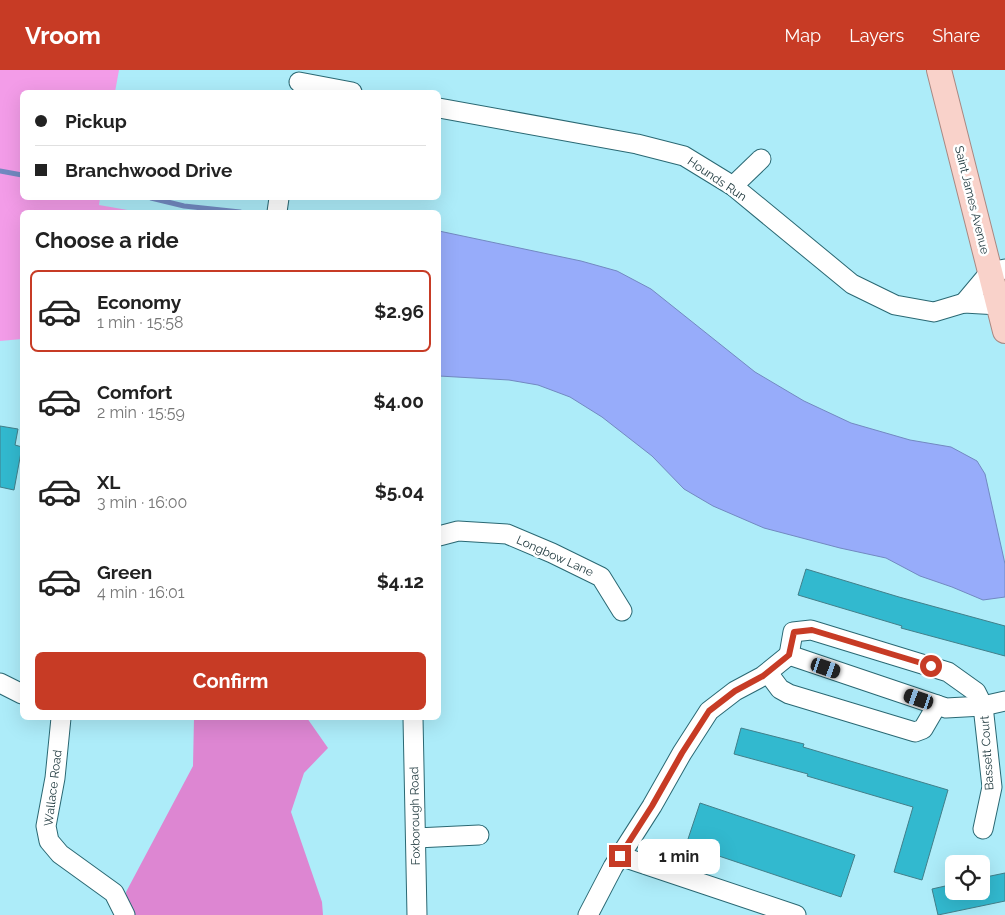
<!DOCTYPE html>
<html lang="en">
<head>
<meta charset="utf-8">
<style>
  :root { --surface:#fff; --page:#f6f6f6; --text:#222; --muted:#767676; --line:#e0e0e0; --accent:#c73b25 }
  body { margin:0; font-family:Raleway,sans-serif; background:var(--page); color:var(--text); height:100vh; display:flex; flex-direction:column; font-size:19px; white-space:nowrap }
  * { box-sizing:border-box; margin:0 }
  p { font-size:16px; color:var(--muted) }
  .icon { flex:none; width:28px; height:28px; fill:none; stroke:currentColor; stroke-width:2; stroke-linecap:round; stroke-linejoin:round }
  .map { position:relative; flex:1; overflow:hidden }
  .drawer { position:absolute; left:20px; top:140px; width:421px; height:510px; display:flex; flex-direction:column; background:var(--surface); border-radius:8px; box-shadow:0 5px 20px #0002 }
  .drawer>* { flex:none }
  .hud { position:absolute; left:20px; top:20px; width:421px; height:110px; border-radius:8px; box-shadow:0 5px 20px #0002; display:grid; align-content:center; height:110px; padding:0 15px; background:var(--surface) }
  .controls { position:absolute; left:945px; top:785px; display:grid; gap:10px }
  .controls a { display:grid; place-items:center; width:45px; height:45px; border-radius:8px; background:var(--surface); box-shadow:0 5px 20px #0002; font-size:25px }
  .end { position:absolute; width:22px; height:22px; margin:-11px; border:6px solid #c73b25; background:#fff; box-shadow:0 0 0 2px #fff }
  .from { border-radius:50% }
  .bubble { position:absolute; height:35px; border-radius:8px; background:var(--surface); box-shadow:0 5px 20px #0002; font-size:16px; font-weight:700; line-height:35px; text-align:center }
  .car { position:absolute; width:15px; height:30px; margin:-15px -8px; border-radius:6px; box-shadow:0 0 4px 1px #0007; background:linear-gradient(#222 24%,#8ab4d8 0 40%,#222 0 76%,#8ab4d8 0 86%,#222 0) }
  .hud b { display:flex; align-items:center; gap:18px; height:48px; font-size:19px }
  .hud b+b { border-top:1px solid var(--line) }
  .hud i { width:12px; height:12px; background:var(--text) }
  ul { padding:0; list-style:none }
  li { display:flex; align-items:center; gap:15px; height:82px; margin:0 10px 8px; padding:0 5px; border:2px solid transparent; border-radius:8px }
  li div { flex:1 }
  li b { display:block; font-size:19px }
  li em { font-style:normal; font-weight:700 }
  li.current { border-color:var(--accent) }
  li>.icon { width:45px; height:45px; stroke-width:1.5 }
  h2 { padding:0 15px; font-size:22px; line-height:60px }
  .primary-button { display:flex; gap:10px; margin-top:auto; padding:10px 15px }
  .primary-button a { flex:1; height:58px; border-radius:8px; background:var(--accent); color:#fff; font-size:20px; font-weight:700; line-height:58px; text-align:center }
  header { display:flex; align-items:center; gap:30px; box-sizing:border-box; height:70px; padding:0 25px; background:var(--accent); color:#fff }
  header strong { font-size:24px }
  nav { display:flex; gap:28px; margin-inline-start:auto; font-size:18px }
  .map>svg:first-child { display:block }
  .green { fill:#f39ce8 }
  .forest { fill:#dd86d2 }
  .water { fill:#97acfa; stroke:#7289c1 }
  .lines { fill:none; stroke-linecap:round; stroke-linejoin:round }
  .stream { stroke:#7289c1; stroke-width:5 }
  .building { fill:#32b9cf; stroke:#427f8a }
  .minor-casing { stroke:#2a6873; stroke-width:21 }
  .major-casing { stroke:#a98882; stroke-width:26 }
  .minor { stroke:#fff; stroke-width:19 }
  .major { stroke:#f9d2ca; stroke-width:24 }
  .route { stroke:#c73b25; stroke-width:6 }
  .labels { text-anchor:middle; dominant-baseline:central; stroke-width:5; stroke-linejoin:round; paint-order:stroke }
  .street-label { font-size:12px; fill:#1d373c; stroke:#fff }
</style>
</head>
<body>
<header>
<strong>Vroom</strong>
<nav><a>Map</a><a>Layers</a><a>Share</a></nav>
</header>
<div class="map">
<svg width="1005" height="845" viewBox="0 0 1005 845">
  <rect width="100%" height="100%" fill="#adecf9"/>
  <path class="green" d="M0 0H119L115 22H22V128H100L99 135 139 142H22V269L0 271Z"/>
  <path class="forest" d="M194 648H307L328 678 304 703 291 742 322 832 323 845H128L126 822 193 696Z"/>
  <path class="water" d="M439 161 581 191 617 201 651 219 755 302 804 331 851 353 910 370 951 377 977 391 985 404 1005 494V527L983 530 952 517 920 506 886 488 840 478 764 458 713 436 684 419 652 386 602 347 570 327 538 315 509 310 439 306Z"/>
  <g class="lines">
    <g class="stream">
      <path d="M0 101 22 105"/>
      <path d="M151 128 184 136 240 142"/>
    </g>
  </g>
  <g class="building">
    <path d="M0 356 18 359 15 375 22 377 14 420 0 417Z"/>
    <path d="M806 499 899 527 1005 556V586L901 558 902 556 798 525Z"/>
    <path d="M741 658 804 674 803 677 948 720 922 810 894 802 913 737 807 706 808 704 734 684Z"/>
    <path d="M700 733 855 785 841 827 686 775Z"/>
    <path d="M1005 803V831L938 845 932 819 954 814V821H981V808Z"/>
  </g>
  <g class="lines">
    <g class="minor-casing">
      <g id="minor">
        <path d="M299 12 352 22"/>
        <path d="M439 38 637 74 684 86 733 116 852 214 895 235 934 242 964 233 999 235 1005 234"/>
        <path d="M733 116 761 89"/>
        <path d="M277 142 279 128"/>
        <path d="M964 233 990 202 1005 199"/>
        <path d="M439 466 458 461 507 464 552 483 601 507 622 541"/>
        <path d="M789 585 793 562 811 560 948 602 976 622 983 636 992 717 983 759"/>
        <path d="M789 585 946 638 983 636 1005 631"/>
        <path d="M768 603 780 619 789 624 915 662 923 659 937 635"/>
        <path d="M0 613 22 624"/>
        <path d="M61 648 55 708 46 756 49 771 60 784 114 823 125 845"/>
        <path d="M413 648 417 845"/>
        <path d="M416 768 479 765"/>
        <path d="M620 786 796 845"/>
        <path d="M588 845 613 797 652 736 682 683 709 641 735 621 763 606 789 585"/>
      </g>
    </g>
    <g class="major-casing">
      <path id="major" d="M939 0 1005 261"/>
    </g>
    <use href="#minor" class="minor"/>
    <use href="#major" class="major"/>
  </g>
  <g class="lines">
    <path class="route" d="M620 786 652 736 682 683 709 641 735 621 763 606 789 585 794 562 812 560 931 596"/>
  </g>
  <g class="labels">
    <g class="street-label">
      <text transform="translate(717 109) rotate(34)">Hounds Run</text>
      <text transform="translate(972 130) rotate(76)">Saint James Avenue</text>
      <text transform="translate(555 486) rotate(24)">Longbow Lane</text>
      <text transform="translate(987 683) rotate(-94)">Bassett Court</text>
      <text transform="translate(53 718) rotate(-83)">Wallace Road</text>
      <text transform="translate(415 746) rotate(-91)">Foxborough Road</text>
    </g>
  </g>
</svg>
<div class="controls">
<a><svg class="icon" aria-label="locate" viewBox="0 0 24 24"><circle cx="12" cy="12" r="6"/><path d="M12 2v4M12 18v4M2 12h4M18 12h4"/></svg></a>
</div>
<i class="end from" style="left:931px;top:596px"></i>
<i class="end" style="left:620px;top:786px"></i>
<div class="bubble" style="left:638px;top:769px;width:82px">1 min</div>
<i class="car" style="left:826px;top:598px;rotate:109deg"></i>
<i class="car" style="left:919px;top:629px;rotate:289deg"></i>
<div class="hud">
<b><i class="from"></i>Pickup</b>
<b><i></i>Branchwood Drive</b>
</div>
<section class="drawer">
<h2>Choose a ride</h2>
<ul>
<li class="current"><svg class="icon" aria-label="car" viewBox="0 0 24 24"><path d="M5 17H2v-5l4-1 3-4h7l3 4 3 1v5h-3M9 17h6M6 11h13"/><circle cx="7" cy="17" r="2"/><circle cx="17" cy="17" r="2"/></svg><div><b>Economy</b><p>1 min · 15:58</p></div><em>$2.96</em></li>
<li><svg class="icon" aria-label="car" viewBox="0 0 24 24"><path d="M5 17H2v-5l4-1 3-4h7l3 4 3 1v5h-3M9 17h6M6 11h13"/><circle cx="7" cy="17" r="2"/><circle cx="17" cy="17" r="2"/></svg><div><b>Comfort</b><p>2 min · 15:59</p></div><em>$4.00</em></li>
<li><svg class="icon" aria-label="car" viewBox="0 0 24 24"><path d="M5 17H2v-5l4-1 3-4h7l3 4 3 1v5h-3M9 17h6M6 11h13"/><circle cx="7" cy="17" r="2"/><circle cx="17" cy="17" r="2"/></svg><div><b>XL</b><p>3 min · 16:00</p></div><em>$5.04</em></li>
<li><svg class="icon" aria-label="car" viewBox="0 0 24 24"><path d="M5 17H2v-5l4-1 3-4h7l3 4 3 1v5h-3M9 17h6M6 11h13"/><circle cx="7" cy="17" r="2"/><circle cx="17" cy="17" r="2"/></svg><div><b>Green</b><p>4 min · 16:01</p></div><em>$4.12</em></li>
</ul>
<div class="primary-button"><a>Confirm</a></div>
</section>
</div>
</body>
</html>
